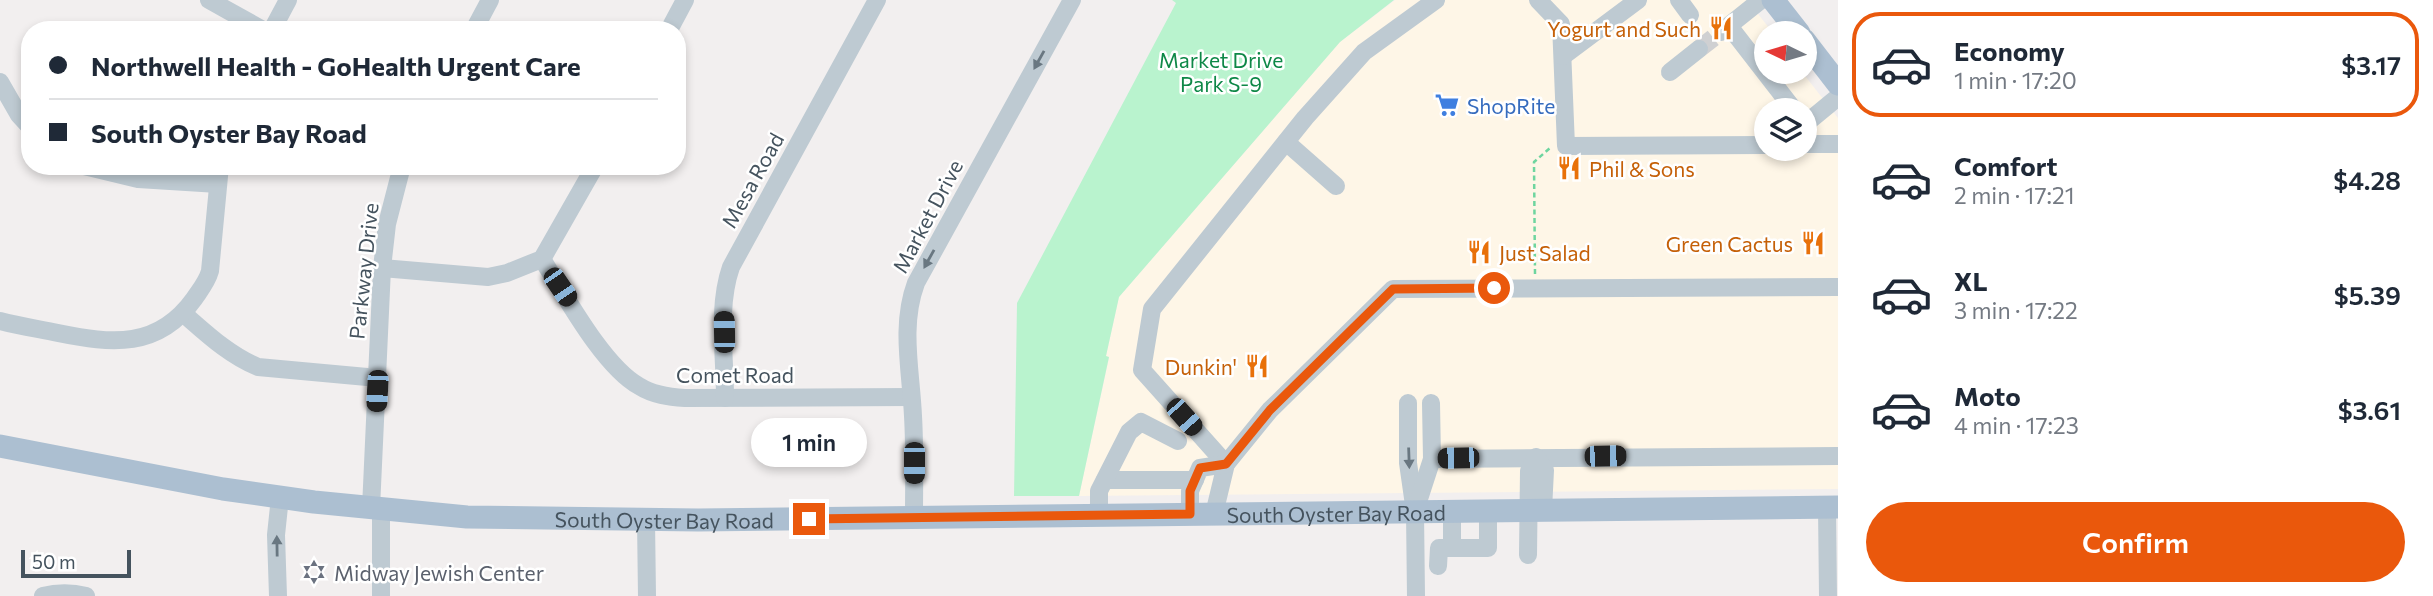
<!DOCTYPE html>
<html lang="en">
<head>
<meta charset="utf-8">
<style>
  :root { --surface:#fff; --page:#f2f2f3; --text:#1f2937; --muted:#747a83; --line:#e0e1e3; --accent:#ea580c }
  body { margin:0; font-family:Commissioner,sans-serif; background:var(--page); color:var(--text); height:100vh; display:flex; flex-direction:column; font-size:26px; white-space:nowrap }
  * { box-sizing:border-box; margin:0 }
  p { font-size:23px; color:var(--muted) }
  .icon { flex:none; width:38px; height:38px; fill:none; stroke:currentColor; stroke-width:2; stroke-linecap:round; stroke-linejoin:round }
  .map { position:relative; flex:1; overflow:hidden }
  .panel { display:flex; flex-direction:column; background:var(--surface); width:595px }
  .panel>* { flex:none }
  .top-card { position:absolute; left:21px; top:21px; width:665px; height:154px; border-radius:28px; box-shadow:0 4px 10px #0003; display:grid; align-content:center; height:154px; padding:0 28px; background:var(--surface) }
  .needle { width:46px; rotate:275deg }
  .buttons { position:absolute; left:1754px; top:21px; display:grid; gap:14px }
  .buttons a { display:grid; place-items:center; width:63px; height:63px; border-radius:50%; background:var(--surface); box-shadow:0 4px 10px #0003; font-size:35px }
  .scale { position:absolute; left:21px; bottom:18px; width:110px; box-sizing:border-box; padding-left:7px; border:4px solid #45535e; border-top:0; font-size:19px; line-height:24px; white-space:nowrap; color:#45535e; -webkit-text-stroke:5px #fff; paint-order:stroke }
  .end { position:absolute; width:32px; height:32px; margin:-16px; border:9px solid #ea580c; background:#fff; box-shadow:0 0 0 4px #fff }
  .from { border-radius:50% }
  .bubble { position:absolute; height:49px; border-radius:24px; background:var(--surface); box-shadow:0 4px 10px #0003; font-size:23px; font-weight:600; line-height:49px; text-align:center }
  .car { position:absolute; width:21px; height:42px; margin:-21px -10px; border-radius:9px; box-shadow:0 0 5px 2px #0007; background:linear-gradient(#222 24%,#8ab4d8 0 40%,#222 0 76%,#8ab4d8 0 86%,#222 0) }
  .top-card b { display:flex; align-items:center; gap:24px; height:66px; font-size:26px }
  .top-card b+b { border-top:2px solid var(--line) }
  .top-card i { width:18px; height:18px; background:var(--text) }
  ul { padding:12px 0 0; list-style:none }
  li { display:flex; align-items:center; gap:21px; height:105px; margin:0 14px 10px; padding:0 14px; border:4px solid transparent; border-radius:28px }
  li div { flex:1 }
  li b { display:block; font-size:26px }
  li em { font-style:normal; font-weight:600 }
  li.selected { border-color:var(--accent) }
  li>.icon { width:63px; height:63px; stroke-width:1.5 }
  .button { display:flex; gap:14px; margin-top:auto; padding:14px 28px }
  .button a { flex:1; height:80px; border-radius:42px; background:var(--accent); color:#fff; font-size:28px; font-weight:600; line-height:80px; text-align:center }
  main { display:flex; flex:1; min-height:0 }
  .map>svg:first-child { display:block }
  .commercial { fill:#fef6e7; fill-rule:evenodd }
  .green { fill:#b9f3ce }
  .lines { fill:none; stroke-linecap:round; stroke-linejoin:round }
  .minor-tunnel { stroke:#cfd0d2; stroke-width:18; stroke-dasharray:18 9; stroke-linecap:butt }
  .path { stroke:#6ed59f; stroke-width:2.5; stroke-dasharray:5 3.5; stroke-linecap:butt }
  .minor { stroke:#becad2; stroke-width:18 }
  .major { stroke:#acbfd1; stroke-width:23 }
  .oneway { fill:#697781 }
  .route { stroke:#ea580c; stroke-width:9 }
  .labels { text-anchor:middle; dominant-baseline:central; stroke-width:5; stroke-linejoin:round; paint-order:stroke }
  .food-label { font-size:21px; fill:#c56008; stroke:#fff; text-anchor:end }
  .park-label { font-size:21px; fill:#0e8847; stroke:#fff }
  .shop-label { font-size:21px; fill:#366cbe; stroke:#fff; text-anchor:start }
  .street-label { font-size:21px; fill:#45535e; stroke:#fff }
  .worship-label { font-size:21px; fill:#5b616d; stroke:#fff; text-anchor:start }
</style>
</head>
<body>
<main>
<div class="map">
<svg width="1838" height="596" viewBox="0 0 1838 596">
  <rect width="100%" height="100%" fill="#f2efef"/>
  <path class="commercial" d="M1395 0H1747L1773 33H1766V72H1802L1838 118V489L1079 496 1109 358 1106 356 1119 297 1340 42ZM1766 110H1804V149H1766Z"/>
  <path class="green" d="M1172 0H1394L1340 42 1119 297 1106 356 1109 357 1079 496H1014L1017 303 1176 3Z"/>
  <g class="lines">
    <path class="minor-tunnel" d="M1699 49 1721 32"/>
    <path class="path" d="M1535 274 1534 162 1550 148"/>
    <g class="minor">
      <path d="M209 0 263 30"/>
      <path d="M1538 0 1561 24 1566 146 1766 145"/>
      <path d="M1679 0 1690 15"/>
      <path d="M1729 26 1794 110"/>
      <path d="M272 30 288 0"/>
      <path d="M474 30 490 0"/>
      <path d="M669 30 685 0"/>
      <path d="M1721 32 1761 0"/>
      <path d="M1563 56 1638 0"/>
      <path d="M1670 72 1699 49"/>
      <path d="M0 82 19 115 30 127"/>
      <path d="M1804 125 1838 97"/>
      <path d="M1286 142 1336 186"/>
      <path d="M1804 144H1838"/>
      <path d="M84 166 138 179 218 184"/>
      <path d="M542 259C565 295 603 366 639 386 653 395 669 397 685 398L911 397"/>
      <path d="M382 268 488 277 507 273 542 259 595 166"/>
      <path d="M184 314C207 334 229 355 258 367L378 378"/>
      <path d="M0 321C19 326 39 329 58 333 112 344 158 349 194 299 200 290 207 282 210 271L220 166"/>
      <path d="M725 398C725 355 717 307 731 267L877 0"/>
      <path d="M1408 403V463L1415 512 1416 596"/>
      <path d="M1432 459 1838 456"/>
      <path d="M1226 464 1142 370 1152 309 1305 118 1364 52 1436 0"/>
      <path d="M1105 480H1195"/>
      <path d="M1417 505 1432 459 1431 403"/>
      <path d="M1827 507 1828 596"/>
      <path d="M371 508 382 268 387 224 402 166"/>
      <path d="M1452 511V548"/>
      <path d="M1214 514 1226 464 1270 410 1393 289 1838 287"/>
      <path d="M1099 515V491L1129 432 1141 422 1178 441"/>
      <path d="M1190 515V491L1200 468 1226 464"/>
      <path d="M914 518C914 484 915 450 913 416 911 371 900 326 916 283L1072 0"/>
      <path d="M646 520 647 596"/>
      <path d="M1528 555 1529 471 1536 457 1545 470 1543 510"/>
      <path d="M1438 566 1439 548H1488V511"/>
      <path d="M43 596C58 592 71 592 86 596"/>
      <path d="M278 596 276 535 280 497"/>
      <path d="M381 596V509"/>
    </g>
    <g class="major">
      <path d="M1773 0 1799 33"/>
      <path d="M1804 40 1838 84"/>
      <path id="s1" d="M0 446 223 489 314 502 467 517 698 520 1838 507"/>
    </g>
  </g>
  <defs><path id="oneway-solid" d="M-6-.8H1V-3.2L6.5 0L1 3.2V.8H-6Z" transform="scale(1.75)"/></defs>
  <g class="oneway">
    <use href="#oneway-solid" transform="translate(1039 60) rotate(119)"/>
    <use href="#oneway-solid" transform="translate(929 259) rotate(119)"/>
    <use href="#oneway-solid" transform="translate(1409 458) rotate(88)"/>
    <use href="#oneway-solid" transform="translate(277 546) rotate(-91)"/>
  </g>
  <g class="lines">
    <path class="route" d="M809 519 1190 514V491L1200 468 1226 464 1270 410 1393 289 1494 288"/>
  </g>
  <defs>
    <g id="restaurant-bare" transform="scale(1.89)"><path d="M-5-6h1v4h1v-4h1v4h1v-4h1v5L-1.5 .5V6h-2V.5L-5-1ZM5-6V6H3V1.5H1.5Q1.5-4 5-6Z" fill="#e8710a" stroke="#fff" stroke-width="2.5" paint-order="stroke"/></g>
    <g id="supermarket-bare" transform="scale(1.89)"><path d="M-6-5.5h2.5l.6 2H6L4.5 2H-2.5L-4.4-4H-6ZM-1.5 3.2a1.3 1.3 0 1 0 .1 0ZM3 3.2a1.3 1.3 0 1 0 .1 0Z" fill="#3f7fe0" stroke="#fff" stroke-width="2.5" paint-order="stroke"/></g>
    <g id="synagogue-bare" transform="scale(1.89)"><path d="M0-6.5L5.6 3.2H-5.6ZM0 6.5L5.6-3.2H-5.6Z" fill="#6b7280" stroke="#fff" stroke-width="2.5" paint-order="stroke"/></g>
  </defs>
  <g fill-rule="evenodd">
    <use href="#restaurant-bare" x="1721" y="28"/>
    <use href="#supermarket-bare" x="1447" y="105"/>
    <use href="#restaurant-bare" x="1569" y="168"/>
    <use href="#restaurant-bare" x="1813" y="243"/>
    <use href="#restaurant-bare" x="1479" y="252"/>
    <use href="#restaurant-bare" x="1257" y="366"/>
    <use href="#synagogue-bare" x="314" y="572"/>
  </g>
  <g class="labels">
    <g class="food-label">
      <text x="1701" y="28">Yogurt and Such</text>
      <text x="1589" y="168" text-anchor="start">Phil &amp; Sons</text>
      <text x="1793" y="243">Green Cactus</text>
      <text x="1499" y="252" text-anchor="start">Just Salad</text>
      <text x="1237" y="366">Dunkin'</text>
    </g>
    <g class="park-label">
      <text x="1221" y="59">Market Drive<tspan x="1221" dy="24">Park S-9</tspan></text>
    </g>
    <g class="shop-label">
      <text x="1467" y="105">ShopRite</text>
    </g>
    <g class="street-label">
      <text transform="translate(752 180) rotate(-61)">Mesa Road</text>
      <text transform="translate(927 216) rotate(-62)">Market Drive</text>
      <text transform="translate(363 271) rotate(-84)">Parkway Drive</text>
      <text x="735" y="374">Comet Road</text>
      <text stroke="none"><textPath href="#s1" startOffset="1342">South Oyster Bay Road</textPath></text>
      <text stroke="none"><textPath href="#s1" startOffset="670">South Oyster Bay Road</textPath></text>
    </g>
    <g class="worship-label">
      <text x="334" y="572">Midway Jewish Center</text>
    </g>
  </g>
</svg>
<div class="buttons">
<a><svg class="needle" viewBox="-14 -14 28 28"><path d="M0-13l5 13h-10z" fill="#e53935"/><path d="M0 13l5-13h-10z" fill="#747a83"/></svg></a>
<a><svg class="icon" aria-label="layers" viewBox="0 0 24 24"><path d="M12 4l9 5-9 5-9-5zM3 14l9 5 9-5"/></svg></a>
</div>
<div class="scale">50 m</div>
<i class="end from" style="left:1494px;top:288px"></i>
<i class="end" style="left:809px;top:519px"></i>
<div class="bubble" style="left:751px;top:418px;width:116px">1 min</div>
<i class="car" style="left:560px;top:287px;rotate:146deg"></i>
<i class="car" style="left:724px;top:332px;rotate:359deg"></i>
<i class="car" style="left:377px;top:391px;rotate:183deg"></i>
<i class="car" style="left:1184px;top:417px;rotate:138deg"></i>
<i class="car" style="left:1605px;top:456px;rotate:89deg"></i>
<i class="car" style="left:1458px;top:458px;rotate:269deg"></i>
<i class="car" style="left:914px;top:463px;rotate:180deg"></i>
<div class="top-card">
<b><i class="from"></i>Northwell Health - GoHealth Urgent Care</b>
<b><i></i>South Oyster Bay Road</b>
</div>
</div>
<section class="panel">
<ul>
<li class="selected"><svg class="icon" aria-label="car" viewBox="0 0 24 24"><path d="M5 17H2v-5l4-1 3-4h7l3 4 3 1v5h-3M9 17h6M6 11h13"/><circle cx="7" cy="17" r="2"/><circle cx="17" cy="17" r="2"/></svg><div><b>Economy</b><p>1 min · 17:20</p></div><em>$3.17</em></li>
<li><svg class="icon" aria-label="car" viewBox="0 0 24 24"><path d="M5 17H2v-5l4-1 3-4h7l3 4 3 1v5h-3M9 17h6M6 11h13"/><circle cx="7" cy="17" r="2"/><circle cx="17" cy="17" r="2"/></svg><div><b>Comfort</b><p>2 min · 17:21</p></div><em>$4.28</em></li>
<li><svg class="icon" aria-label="car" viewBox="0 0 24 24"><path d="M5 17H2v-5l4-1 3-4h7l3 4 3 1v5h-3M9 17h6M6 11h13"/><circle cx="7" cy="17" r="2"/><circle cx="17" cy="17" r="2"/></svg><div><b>XL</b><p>3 min · 17:22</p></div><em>$5.39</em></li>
<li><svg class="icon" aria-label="car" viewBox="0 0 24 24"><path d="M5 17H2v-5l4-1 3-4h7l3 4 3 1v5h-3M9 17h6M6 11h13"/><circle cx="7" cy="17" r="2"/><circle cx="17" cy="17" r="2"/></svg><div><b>Moto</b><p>4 min · 17:23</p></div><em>$3.61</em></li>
</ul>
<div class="button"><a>Confirm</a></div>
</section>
</main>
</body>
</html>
